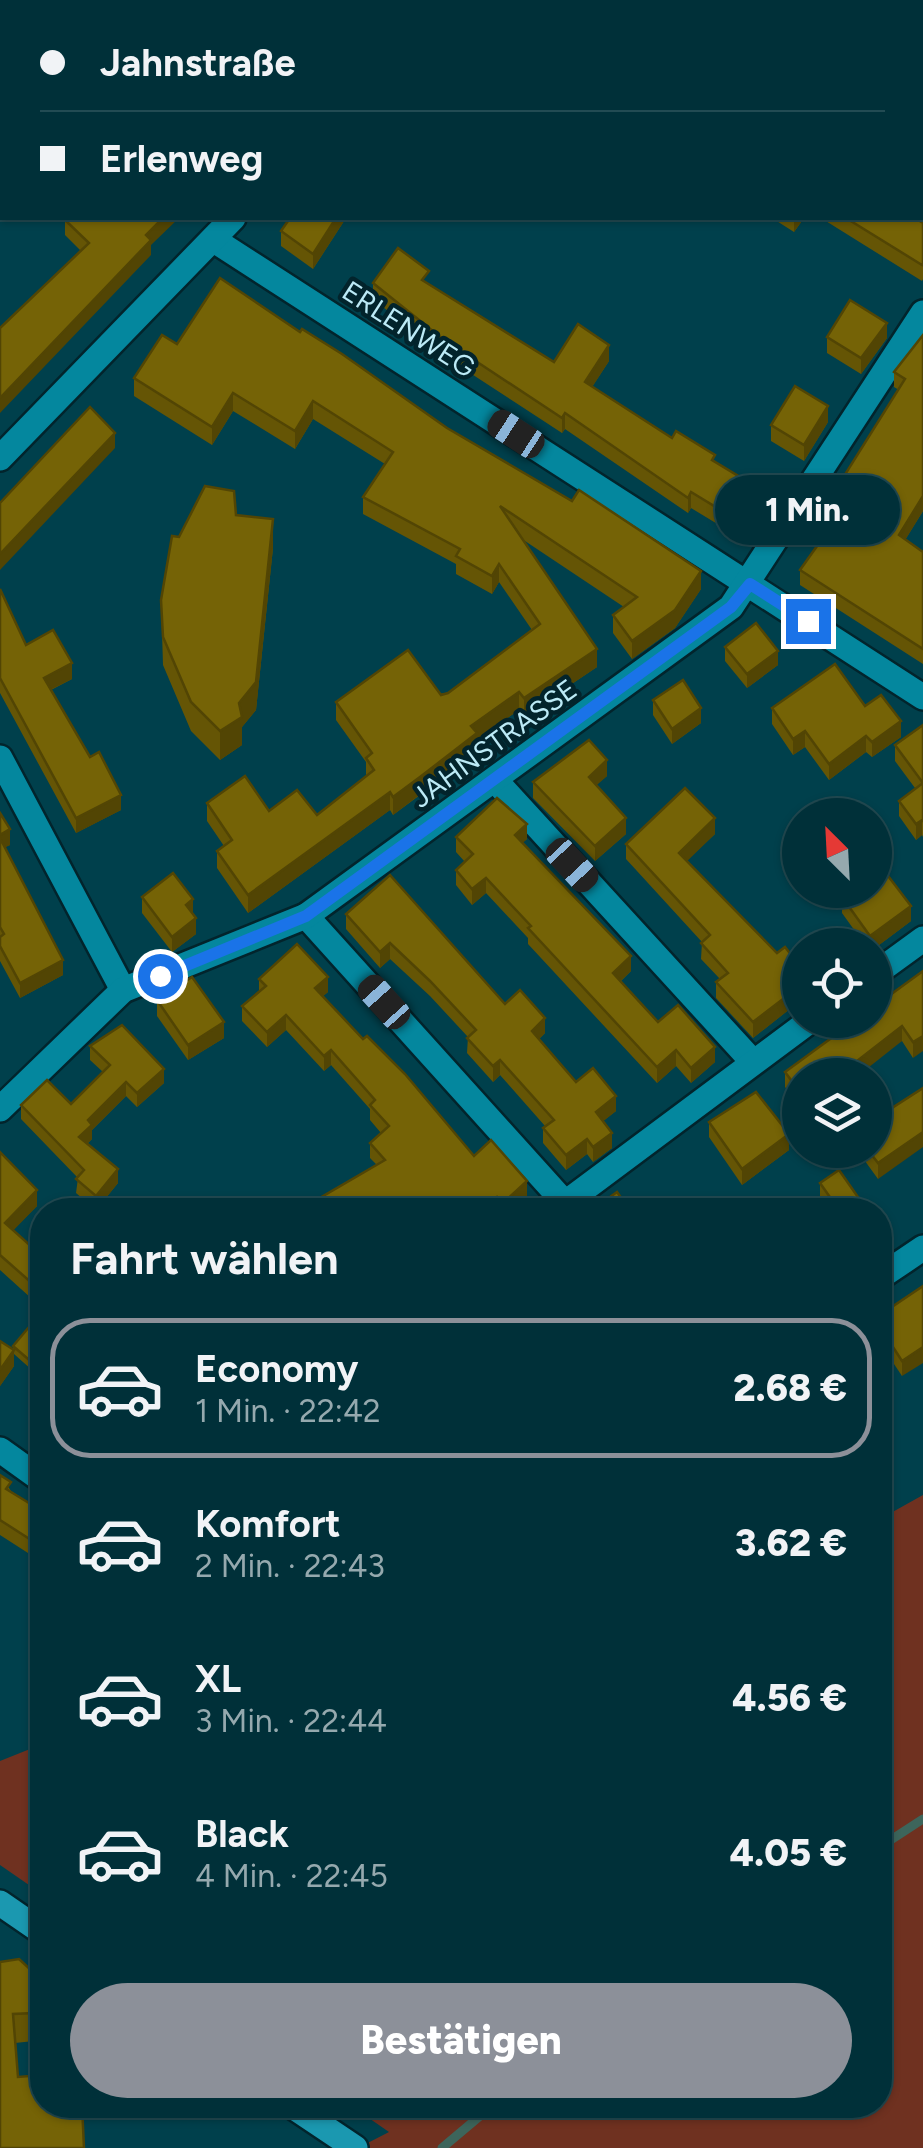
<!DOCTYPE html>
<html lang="de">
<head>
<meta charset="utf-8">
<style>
  :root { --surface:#003039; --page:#0e3c44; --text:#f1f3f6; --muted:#95a9ae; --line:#224b53; --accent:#8c9099 }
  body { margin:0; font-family:Figtree,sans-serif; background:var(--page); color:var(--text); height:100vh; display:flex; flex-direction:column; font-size:38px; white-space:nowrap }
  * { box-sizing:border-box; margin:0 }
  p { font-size:32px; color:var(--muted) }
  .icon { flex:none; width:55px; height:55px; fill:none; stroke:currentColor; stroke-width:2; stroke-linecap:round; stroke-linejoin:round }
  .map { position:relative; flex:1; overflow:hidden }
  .side { position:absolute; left:30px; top:1198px; width:862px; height:920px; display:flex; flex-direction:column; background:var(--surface); border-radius:40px; box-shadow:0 2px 8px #0004,0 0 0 2px var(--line) }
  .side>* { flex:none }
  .guide { position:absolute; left:0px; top:0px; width:925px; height:220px; box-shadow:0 2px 8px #0004,0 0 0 2px var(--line); display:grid; align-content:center; height:220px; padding:0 40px; background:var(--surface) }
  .needle { width:65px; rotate:336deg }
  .buttons { position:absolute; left:782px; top:798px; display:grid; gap:20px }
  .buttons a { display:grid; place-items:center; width:110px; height:110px; border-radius:50%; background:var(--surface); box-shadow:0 2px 8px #0004,0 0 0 2px var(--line); font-size:50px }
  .end { position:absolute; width:45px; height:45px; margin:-22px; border:12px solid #1a73e8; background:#fff; box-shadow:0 0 0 5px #fff }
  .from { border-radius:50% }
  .bubble { position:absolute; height:70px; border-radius:35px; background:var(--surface); box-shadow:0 2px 8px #0004,0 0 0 2px var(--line); font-size:32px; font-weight:800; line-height:70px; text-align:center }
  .car { position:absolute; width:30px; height:60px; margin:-30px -15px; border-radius:12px; box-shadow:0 0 8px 2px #0007; background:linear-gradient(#222 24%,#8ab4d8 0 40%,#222 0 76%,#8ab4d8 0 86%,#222 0) }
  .guide b { display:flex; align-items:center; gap:35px; height:95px; font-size:38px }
  .guide b+b { border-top:2px solid var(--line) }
  .guide i { width:25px; height:25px; background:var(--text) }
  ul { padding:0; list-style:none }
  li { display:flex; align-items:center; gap:30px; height:140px; margin:0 20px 15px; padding:0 20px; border:5px solid transparent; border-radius:40px }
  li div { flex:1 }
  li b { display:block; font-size:38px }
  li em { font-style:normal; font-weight:800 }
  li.active { border-color:var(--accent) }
  li>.icon { width:90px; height:90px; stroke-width:1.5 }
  h2 { padding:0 40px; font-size:45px; line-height:120px }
  .button { display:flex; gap:20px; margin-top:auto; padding:20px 40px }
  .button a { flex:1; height:115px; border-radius:60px; background:var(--accent); color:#fff; font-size:40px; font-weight:800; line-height:115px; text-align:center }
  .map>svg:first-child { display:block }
  .green { fill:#6f3120 }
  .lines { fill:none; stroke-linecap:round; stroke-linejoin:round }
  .stream { stroke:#3d655b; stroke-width:9 }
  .minor-casing { stroke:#02242c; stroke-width:30 }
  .secondary-casing { stroke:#02242c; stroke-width:30 }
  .minor { stroke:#04879e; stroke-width:25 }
  .secondary { stroke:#1b98b0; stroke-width:25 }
  .wall { fill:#655505 }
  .shaded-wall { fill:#524504 }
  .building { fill:#756306; stroke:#524504; stroke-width:2.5 }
  .route { stroke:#1a73e8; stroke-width:12 }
  .labels { text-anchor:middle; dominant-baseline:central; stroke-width:9; stroke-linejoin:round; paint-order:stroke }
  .street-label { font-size:28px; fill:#bceaf6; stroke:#02242c }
</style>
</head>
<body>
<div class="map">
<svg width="923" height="2148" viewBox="0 0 923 2148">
  <rect width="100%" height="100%" fill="#00404c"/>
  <g class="green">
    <path d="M923 1495V2148H358L389 2132 350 2105H880V1519Z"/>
    <path d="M35 1747 42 1753V1894L0 1865V1761Z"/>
  </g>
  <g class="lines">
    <g class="stream">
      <path d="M880 1847 923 1819"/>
      <path d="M442 2148 493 2105"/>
    </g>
    <g class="minor-casing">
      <g id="minor">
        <path d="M114 0 117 2"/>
        <path d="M655 0 658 2"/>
        <path d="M438 2 441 0"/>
        <path d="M922 189H923"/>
        <path d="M214 240 923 697"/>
        <path d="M0 458 233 218"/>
        <path d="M0 758 123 990"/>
        <path d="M495 780 753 1062"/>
        <path d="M306 916 565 1203"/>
        <path d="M875 974 923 939"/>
        <path d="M0 1109 123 990 306 916 731 607 923 313"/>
        <path d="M556 1210 811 1020"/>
        <path d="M880 1277 923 1248"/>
        <path d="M0 1450 42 1480"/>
      </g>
    </g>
    <g class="secondary-casing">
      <g id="secondary">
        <path d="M0 1903 42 1932"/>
        <path d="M291 2105 355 2148"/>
      </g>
    </g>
    <use href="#minor" class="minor"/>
    <use href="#secondary" class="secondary"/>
  </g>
  <g class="wall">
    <path d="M715 0H796L798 2H718Z"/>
    <path d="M346 218 313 269 281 246V231Z"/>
    <path d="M772 218H804L794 232Z"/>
    <path d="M821 218H915L923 223V279L922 281Z"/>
    <path d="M65 220 151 245V255L81 251 65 235Z"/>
    <path d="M373 283 429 284 554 362 609 361 592 387 672 438 715 461 773 512 752 545 691 508 688 513 565 429 562 433 444 356 373 299Z"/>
    <path d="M300 332 447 428 701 589 675 628 632 659 613 633V615L624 607 522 539 597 667 524 716 519 710 477 739V751L420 795 393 815 390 810 248 913 217 868V851L224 846 207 821V803L317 815 366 776V762L336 720V702L448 693 532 630 499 582 492 594 456 574V564L363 514V497L385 464 313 419 295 449 233 411 212 445 134 396V378L177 344Z"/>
    <path d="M923 335V511L905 540 923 552V664L800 585V570L820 542 814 539V524L899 390 894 387V372Z"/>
    <path d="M827 337 887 338 861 374 827 353Z"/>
    <path d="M828 422 804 461 771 441V425Z"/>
    <path d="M236 515 273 548 256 710 242 727V745L220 760 191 731 163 665 161 600 179 537Z"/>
    <path d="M0 589 26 645 72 679 51 690 121 810 76 833 0 693Z"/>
    <path d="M725 647 778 665 747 688 725 661Z"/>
    <path d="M653 700 701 723 672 744 653 715Z"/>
    <path d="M865 706 901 737 872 757 866 752 829 780 805 747 793 755 772 724V708Z"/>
    <path d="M923 725V837L922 835 916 840 899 816V801L915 788 895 761V745Z"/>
    <path d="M607 776 596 785 626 834 595 861 533 798V782Z"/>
    <path d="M0 813 10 845 5 847 63 975 20 998 0 961Z"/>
    <path d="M715 834 686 861 777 953 800 966V1001L753 1038 716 998V982L720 979 701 959 702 942 626 859V844Z"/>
    <path d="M456 837 527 839 522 843 631 971 621 981 658 1022 715 1062 691 1083 676 1066 657 1083 528 944V938L486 893 472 905 456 885V870L465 862 456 852Z"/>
    <path d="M142 897 193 914 196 934 172 952 142 913Z"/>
    <path d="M842 897 911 921 875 948V945H865L842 913Z"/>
    <path d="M346 914 505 1004 545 1033 539 1039 576 1082 616 1111 603 1121 612 1148 593 1162 587 1154 566 1170 543 1143V1128L545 1126 500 1075 493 1082 467 1053 468 1037 430 996 390 959 380 968 346 929Z"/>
    <path d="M923 971 913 1058 902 1041 800 1075V1108L785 1087V1072Z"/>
    <path d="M259 979 328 992 323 996 474 1156 527 1196 511 1210H313V1202L377 1165 370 1158V1143L381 1133 370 1120V1109L331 1065 324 1071 286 1030 267 1047 242 1021V1006L259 992Z"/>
    <path d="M157 1000 224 1038 188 1060 157 1016Z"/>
    <path d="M90 1046 164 1083 137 1107 126 1096 92 1130V1139L87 1144 118 1183 96 1210 76 1193 78 1178 21 1119V1105L71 1104 103 1072 90 1060Z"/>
    <path d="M923 1088 878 1179 857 1150H875Z"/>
    <path d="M709 1122 789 1150 742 1185 709 1137Z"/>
    <path d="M0 1152 37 1206 13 1230 42 1256V1308L0 1270Z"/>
    <path d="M820 1183 867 1210H828L820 1199Z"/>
    <path d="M923 1286 902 1376 880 1343V1315Z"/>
    <path d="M42 1339V1379L14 1354V1366L0 1386V1341L13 1350V1346Z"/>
    <path d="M0 1475 11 1491 42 1511V1562L0 1535Z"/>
    <path d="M0 1962 34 2013V2041L15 2043 18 2077 0 2148Z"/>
  </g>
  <g class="shaded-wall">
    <path d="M369 0H384L382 2H367Z"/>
    <path d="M2 46V62L0 64V48Z"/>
    <path d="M163 218H179L151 245V255L0 413V398L146 235Z"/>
    <path d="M336 218H346L313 269V254Z"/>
    <path d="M794 218H804L794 232Z"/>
    <path d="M887 323V338L861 374V358Z"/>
    <path d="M609 345V361L585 398V382Z"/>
    <path d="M233 393V411L212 445V427Z"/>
    <path d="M313 401V419L295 449V431Z"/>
    <path d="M828 406V422L804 461V445Z"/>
    <path d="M565 413V429L562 433V418Z"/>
    <path d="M115 433V448L0 570V554Z"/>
    <path d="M691 492V508L688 513V498Z"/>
    <path d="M923 496V511L899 550V535Z"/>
    <path d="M773 497V512L752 545V529Z"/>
    <path d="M273 519V548L256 710 242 727V745L220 760V731Z"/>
    <path d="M499 564V582L492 594V576Z"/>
    <path d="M701 571V589L675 628 632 659V641Z"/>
    <path d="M597 649V667L524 716V698Z"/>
    <path d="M778 651V665L747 688V674Z"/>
    <path d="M72 663V679L44 693V678Z"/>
    <path d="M519 692V710L477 739V751L393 815V797L471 726Z"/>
    <path d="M701 708V723L672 744V729Z"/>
    <path d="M901 721V737L872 757V742Z"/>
    <path d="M805 731V747L793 755V739Z"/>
    <path d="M866 736V752L829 780V764Z"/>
    <path d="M607 760V776L589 792V777Z"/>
    <path d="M390 792V810L248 913V895Z"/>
    <path d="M121 795V810L76 833V818Z"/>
    <path d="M626 818V834L595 861V846Z"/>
    <path d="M715 818V834L679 869V853Z"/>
    <path d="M922 820V835L916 840V824Z"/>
    <path d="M527 824V839L515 850V835Z"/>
    <path d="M10 829V845L0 850V835Z"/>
    <path d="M486 878V893L472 905V889Z"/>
    <path d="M193 899V915L186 905Z"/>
    <path d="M911 906V921L875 948V945H870V936Z"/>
    <path d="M196 918V934L172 952V937Z"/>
    <path d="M390 943V959L380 968V952Z"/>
    <path d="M631 956V971L613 988V973Z"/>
    <path d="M63 960V975L20 998V983Z"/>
    <path d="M328 977V992L315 1003V988Z"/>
    <path d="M800 986V1001L753 1038V1022Z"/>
    <path d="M286 1015V1030L267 1047V1032Z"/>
    <path d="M545 1018V1033L532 1046V1031Z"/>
    <path d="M224 1022V1038L188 1060V1045Z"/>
    <path d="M902 1026V1041L859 1075H839Z"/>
    <path d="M923 1036V1051L913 1058V1042Z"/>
    <path d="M715 1047V1062L691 1083V1068Z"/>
    <path d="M331 1050V1065L324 1071V1056Z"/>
    <path d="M676 1050V1066L657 1083V1067Z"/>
    <path d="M500 1060V1075L493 1082V1066Z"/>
    <path d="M164 1069V1083L137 1107V1093Z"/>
    <path d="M126 1082V1096L92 1130V1139L79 1151V1137L88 1120Z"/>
    <path d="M616 1096V1111L596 1127V1112Z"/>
    <path d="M923 1132V1147L878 1179V1163Z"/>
    <path d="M612 1133V1148L593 1162V1147Z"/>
    <path d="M789 1134V1150L742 1185V1169Z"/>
    <path d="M587 1139V1154L566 1170V1155Z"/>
    <path d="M118 1169V1183L96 1210V1196Z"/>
    <path d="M527 1181V1196L511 1210H503V1203Z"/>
    <path d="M37 1190V1206L5 1239V1223Z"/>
    <path d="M497 1197V1210H480Z"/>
    <path d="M424 1203V1210H412Z"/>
    <path d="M923 1347V1363L902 1376V1361Z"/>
    <path d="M14 1350V1366L0 1386V1370Z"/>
  </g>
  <g class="building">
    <path d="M0 0H81L78 2H2V46L0 48Z"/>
    <path d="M307 0H369L367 2H305Z"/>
    <path d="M449 0H503L506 2H447Z"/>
    <path d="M735 0H796L798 2H738Z"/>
    <path d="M833 0H876L874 2H831Z"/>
    <path d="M67 218H163L146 235 151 240 0 398V328L89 243 65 220Z"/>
    <path d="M290 218H336L313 254 281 231Z"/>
    <path d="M846 218H915L923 223V263L922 265Z"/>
    <path d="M398 248 429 271 422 280 554 362 578 324 609 345 585 382 672 438 676 431 715 455 712 460 773 497 752 529 691 492 688 498 565 413 562 418 444 340 373 283Z"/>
    <path d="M220 278 300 332 302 329 342 354 447 428 572 501 579 490 701 571 675 610 632 641 613 615 637 597 500 506 597 649 524 698 519 692 471 726 477 733 420 777 393 797 390 792 248 895 217 851 232 840 207 803 245 776 269 811 297 790 317 815 374 770 366 758 372 753 336 702 408 650 441 695 448 693 540 624 499 564 492 576 456 556 460 549 363 497 393 452 313 401 295 431 233 393 212 427 134 378 162 335 177 344Z"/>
    <path d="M850 300 887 323 861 358 827 337Z"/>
    <path d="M923 335V496L899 535 923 552V649L800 570 827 532 814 524 905 379 894 372Z"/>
    <path d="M795 386 828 406 804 445 771 425Z"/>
    <path d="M90 407 115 433 0 554V503Z"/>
    <path d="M205 486 234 491 236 515 273 519 256 682 239 703 242 717 220 731 191 702 163 637 161 600 172 536 179 537Z"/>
    <path d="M0 589 26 645 53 630 72 663 44 678 90 757 99 752 121 795 76 818 0 678Z"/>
    <path d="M756 623 778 651 747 674 725 647Z"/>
    <path d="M835 664 865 706 881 695 901 721 872 742 866 736 829 764 805 731 793 739 772 708Z"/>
    <path d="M683 680 701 708 672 729 653 700Z"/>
    <path d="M923 725V821L922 820 916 824 899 801 923 783 895 745Z"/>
    <path d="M589 740 607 760 589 777 626 818 595 846 533 782Z"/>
    <path d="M685 788 715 818 679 853 777 953 785 947 800 966V986L753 1022 716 982 728 973 701 943 710 935 626 844Z"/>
    <path d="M497 798 527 824 515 835 631 956 613 973 658 1022 678 1005 715 1047 691 1068 676 1050 657 1067 528 928 531 926 486 878 472 889 456 870 473 854 456 837Z"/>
    <path d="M0 813 10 829 0 835Z"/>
    <path d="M0 838 63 960 20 983 0 946V937L4 934 0 927Z"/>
    <path d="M882 868 911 906 870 936 842 897 852 890H875V873Z"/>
    <path d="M173 873 193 899 186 905 196 918 172 937 142 897Z"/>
    <path d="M390 875 505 1004 520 990 545 1018 532 1031 576 1082 593 1068 616 1096 596 1112 612 1133 593 1147 587 1139 566 1155 543 1128 554 1120 500 1060 493 1066 467 1038 476 1030 430 981 390 943 380 952 346 914Z"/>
    <path d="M297 944 328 977 315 988 363 1039 367 1036 405 1074 474 1156 491 1140 527 1181 503 1203 497 1197 480 1210H430L424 1203 412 1210H318L313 1202 385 1160 370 1143 389 1126 370 1105 375 1100 331 1050 324 1056 286 1015 267 1032 242 1006 266 986 259 979Z"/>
    <path d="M923 971V1036L913 1042 902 1026 839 1075H800V1092L785 1072 856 1020H875V1006Z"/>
    <path d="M192 977 224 1022 188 1045 157 1000Z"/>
    <path d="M122 1025 164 1069 137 1093 126 1082 88 1120 92 1125 79 1137 118 1169 96 1196 76 1179 84 1170 21 1105 47 1080 71 1104 110 1065 90 1046Z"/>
    <path d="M923 1088V1132L878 1163 868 1150H875V1119Z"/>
    <path d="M756 1092 789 1134 742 1169 709 1122Z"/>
    <path d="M0 1152 37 1190 5 1223 42 1256V1292L0 1255Z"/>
    <path d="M839 1170 867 1210H839L820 1183Z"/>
    <path d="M617 1192 630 1210H592Z"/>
    <path d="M923 1286V1347L902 1361 880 1327V1315Z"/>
    <path d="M29 1327 42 1339V1371L13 1346Z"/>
    <path d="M0 1341 14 1350 0 1370Z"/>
    <path d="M0 1475 11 1482 6 1489 42 1511V1547L0 1520Z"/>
    <path d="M19 1959 31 1970 34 2013 13 2014 18 2077 42 2075V2105H82L84 2148H0V1962Z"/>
  </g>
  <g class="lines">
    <path class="route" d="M160 976 306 916 731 607 750 584 808 621"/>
  </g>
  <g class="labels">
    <g class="street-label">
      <text transform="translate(409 329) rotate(33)">ERLENWEG</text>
      <text transform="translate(494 743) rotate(-36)">JAHNSTRASSE</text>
    </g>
  </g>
</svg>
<div class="buttons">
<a><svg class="needle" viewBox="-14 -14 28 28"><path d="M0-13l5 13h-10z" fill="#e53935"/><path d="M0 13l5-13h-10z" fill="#95a9ae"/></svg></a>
<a><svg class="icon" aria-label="locate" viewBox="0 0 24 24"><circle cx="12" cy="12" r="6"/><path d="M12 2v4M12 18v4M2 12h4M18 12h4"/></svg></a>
<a><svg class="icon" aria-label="layers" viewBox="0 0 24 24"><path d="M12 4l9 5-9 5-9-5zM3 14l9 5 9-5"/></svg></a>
</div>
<i class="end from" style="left:160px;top:976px"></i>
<i class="end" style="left:808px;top:621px"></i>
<div class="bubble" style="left:715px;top:475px;width:185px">1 Min.</div>
<i class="car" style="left:516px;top:434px;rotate:303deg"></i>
<i class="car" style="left:572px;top:865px;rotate:137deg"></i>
<i class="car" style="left:384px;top:1002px;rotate:318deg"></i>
<div class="guide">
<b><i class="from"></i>Jahnstraße</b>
<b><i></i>Erlenweg</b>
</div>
<section class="side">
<h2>Fahrt wählen</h2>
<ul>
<li class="active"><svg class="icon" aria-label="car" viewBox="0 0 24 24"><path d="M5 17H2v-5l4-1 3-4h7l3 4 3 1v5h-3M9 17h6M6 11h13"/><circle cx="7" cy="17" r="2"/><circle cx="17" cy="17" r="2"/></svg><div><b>Economy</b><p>1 Min. · 22:42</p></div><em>2.68 €</em></li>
<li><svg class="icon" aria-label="car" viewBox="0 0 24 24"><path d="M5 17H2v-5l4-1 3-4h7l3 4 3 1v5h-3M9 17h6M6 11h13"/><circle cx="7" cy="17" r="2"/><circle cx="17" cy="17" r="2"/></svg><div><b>Komfort</b><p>2 Min. · 22:43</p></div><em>3.62 €</em></li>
<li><svg class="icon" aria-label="car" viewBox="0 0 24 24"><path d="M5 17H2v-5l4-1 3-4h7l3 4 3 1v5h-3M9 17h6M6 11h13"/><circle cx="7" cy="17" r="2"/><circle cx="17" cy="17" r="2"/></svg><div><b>XL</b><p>3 Min. · 22:44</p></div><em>4.56 €</em></li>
<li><svg class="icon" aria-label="car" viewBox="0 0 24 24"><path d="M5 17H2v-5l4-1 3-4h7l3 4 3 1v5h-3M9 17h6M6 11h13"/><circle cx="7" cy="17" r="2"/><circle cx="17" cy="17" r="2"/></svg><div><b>Black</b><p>4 Min. · 22:45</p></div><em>4.05 €</em></li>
</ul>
<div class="button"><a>Bestätigen</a></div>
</section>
</div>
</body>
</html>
